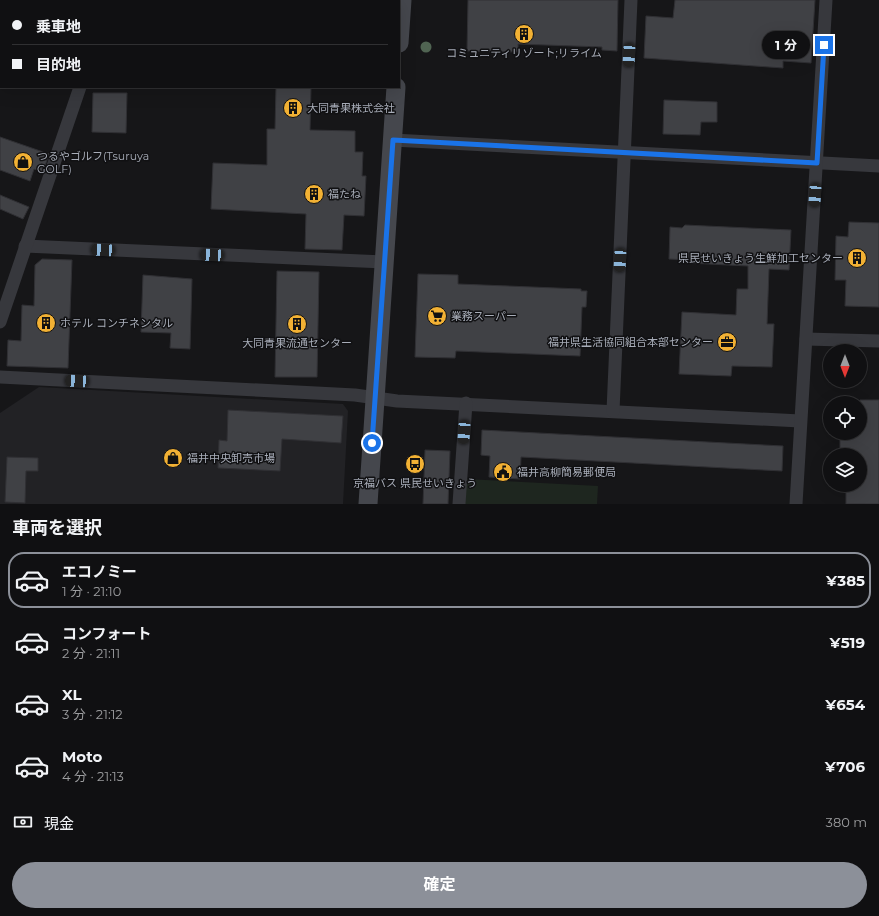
<!DOCTYPE html>
<html lang="ja">
<head>
<meta charset="utf-8">
<style>
  :root { --surface:#101012; --page:#1e1e20; --text:#f1f3f6; --muted:#9c9d9f; --line:#303032; --accent:#8c9099 }
  body { margin:0; font-family:Montserrat,"Noto Sans JP",sans-serif; background:var(--page); color:var(--text); height:100vh; display:flex; flex-direction:column; font-size:15px; white-space:nowrap }
  * { box-sizing:border-box; margin:0 }
  p { font-size:13px; color:var(--muted) }
  .icon { flex:none; width:22px; height:22px; fill:none; stroke:currentColor; stroke-width:2; stroke-linecap:round; stroke-linejoin:round }
  .map { position:relative; height:504px; overflow:hidden }
  .panel { display:flex; flex-direction:column; background:var(--surface); flex:1 }
  .panel>* { flex:none }
  .banner { position:absolute; left:0px; top:0px; width:400px; height:88px; box-shadow:0 4px 16px #0002,0 0 0 1px var(--line); display:grid; align-content:center; height:88px; padding:0 12px; background:var(--surface) }
  .needle { width:26px; rotate:180deg }
  .fabs { position:absolute; left:823px; top:344px; display:grid; gap:8px }
  .fabs a { display:grid; place-items:center; width:44px; height:44px; border-radius:50%; background:var(--surface); box-shadow:0 4px 16px #0002,0 0 0 1px var(--line); font-size:20px }
  .end { position:absolute; width:18px; height:18px; margin:-9px; border:5px solid #1a73e8; background:#fff; box-shadow:0 0 0 2px #fff }
  .from { border-radius:50% }
  .bubble { position:absolute; height:28px; border-radius:14px; background:var(--surface); box-shadow:0 4px 16px #0002,0 0 0 1px var(--line); font-size:13px; font-weight:700; line-height:28px; text-align:center }
  .car { position:absolute; width:12px; height:24px; margin:-12px -6px; border-radius:5px; box-shadow:0 0 3px 1px #0007; background:linear-gradient(#222 24%,#8ab4d8 0 40%,#222 0 76%,#8ab4d8 0 86%,#222 0) }
  .banner b { display:flex; align-items:center; gap:14px; height:38px; font-size:15px }
  .banner b+b { border-top:1px solid var(--line) }
  .banner i { width:10px; height:10px; background:var(--text) }
  ul { padding:0; list-style:none }
  li { display:flex; align-items:center; gap:12px; height:56px; margin:0 8px 6px; padding:0 4px; border:2px solid transparent; border-radius:16px }
  li div { flex:1 }
  li b { display:block; font-size:15px }
  li em { font-style:normal; font-weight:700 }
  li.current { border-color:var(--accent) }
  li>.icon { width:36px; height:36px; stroke-width:1.5 }
  h2 { padding:0 12px; font-size:18px; line-height:48px }
  .pay { display:flex; align-items:center; gap:10px; height:44px; padding:0 12px; font-size:15px }
  .pay p { margin-inline-start:auto }
  .cta { display:flex; gap:8px; margin-top:auto; padding:8px 12px }
  .cta a { flex:1; height:46px; border-radius:24px; background:var(--accent); color:#fff; font-size:16px; font-weight:700; line-height:46px; text-align:center }
  .map>svg:first-child { display:block }
  .built { fill:#222225 }
  .green { fill:#1e261f }
  .building { fill:#404145; stroke:#303034 }
  .lines { fill:none; stroke-linecap:round; stroke-linejoin:round }
  .street { stroke:#37383d; stroke-width:13 }
  .secondary { stroke:#45474d; stroke-width:19 }
  .tree { fill:#506452 }
  .route { stroke:#1a73e8; stroke-width:5 }
  .labels { text-anchor:middle; dominant-baseline:central; stroke-width:3; stroke-linejoin:round; paint-order:stroke }
  .poi-label { font-size:11px; fill:#a8adb8; stroke:#111113; text-anchor:start }
</style>
</head>
<body>
<div class="map">
<svg width="879" height="504" viewBox="0 0 879 504">
  <rect width="100%" height="100%" fill="#161618"/>
  <path class="built" d="M39 387 343 404 348 411 343 504H0V413Z"/>
  <path class="green" d="M466 479 598 486 597 504H465Z"/>
  <g class="building">
    <path d="M468 0H618L617 51 602 50V47L518 44V52L467 51Z"/>
    <path d="M675 0H815L811 63 783 61V68L644 58 646 16 673 18Z"/>
    <path d="M276 87H311L310 130 355 131V152H363L362 176H366L364 216 344 215 342 250 305 249 306 214 211 209 213 163 267 165V129H275Z"/>
    <path d="M93 93H127L126 133 92 132Z"/>
    <path d="M664 100 717 102V122H701L700 135 663 134Z"/>
    <path d="M0 137 49 154 43 172 34 169 30 181 0 170Z"/>
    <path d="M0 195 29 207 23 219 0 209Z"/>
    <path d="M849 222 879 223V307L845 306 846 280H835L836 236 848 237Z"/>
    <path d="M685 225 791 230 789 270 769 269 767 324H774L772 367 732 366 731 376 679 374 682 312 736 315 737 289H748V266L689 263V260L669 259 670 227 682 228Z"/>
    <path d="M42 259 72 260 68 368 7 366 8 340 21 341 22 305 34 306 35 265Z"/>
    <path d="M277 271 319 272 317 377H275Z"/>
    <path d="M418 274 458 275V284L581 289V291H587L586 307H582L580 356 456 351 455 358 415 357Z"/>
    <path d="M143 275 192 279 190 349 170 348 171 333 141 332Z"/>
    <path d="M860 400H879V504H846V485H860V455H840V439L848 440V433H860Z"/>
    <path d="M228 410 343 416 341 443 282 439 280 471 218 468 219 440 227 441Z"/>
    <path d="M482 430 783 446 782 471 521 457 520 479 489 477 490 456 481 455Z"/>
    <path d="M425 450 450 451 448 504H423Z"/>
    <path d="M7 457 38 458V471H26L25 503 5 502Z"/>
  </g>
  <g class="lines">
    <g class="street">
      <path d="M0 63H1"/>
      <path d="M393 140 879 166"/>
      <path d="M25 246 384 262"/>
      <path d="M0 322 80 87"/>
      <path d="M806 339 879 341"/>
      <path d="M0 377 355 395 397 401 800 421"/>
      <path d="M613 411 631 0"/>
      <path d="M459 504 466 403"/>
      <path d="M796 504 826 0"/>
    </g>
    <g class="secondary">
      <path d="M399 43 402 0"/>
      <path d="M368 504 396 87"/>
    </g>
  </g>
  <circle class="tree" cx="426" cy="47" r="5.5"/>
  <g class="lines">
    <path class="route" d="M372 443 393 140 817 163 824 45"/>
  </g>
  <defs>
    <g id="building-disc" transform="scale(1)"><circle r="9.5" fill="#f2b134" stroke="#111113"/><path d="M-4-6H4V6H1V3H-1V6H-4ZM-2.5-4.3h1.7v1.8h-1.7ZM.8-4.3h1.7v1.8H.8ZM-2.5-1h1.7V.8h-1.7ZM.8-1h1.7V.8H.8Z" fill="#111"/></g>
    <g id="shop-disc" transform="scale(1)"><circle r="9.5" fill="#f2b134" stroke="#111113"/><path d="M-5-2.5h2.3a2.7 3.5 0 0 1 5.4 0H5L5.5 6h-11ZM-1.5-2.5h3a1.5 2.3 0 0 0-3 0Z" fill="#111"/></g>
    <g id="supermarket-disc" transform="scale(1)"><circle r="9.5" fill="#f2b134" stroke="#111113"/><path d="M-6-5.5h2.5l.6 2H6L4.5 2H-2.5L-4.4-4H-6ZM-1.5 3.2a1.3 1.3 0 1 0 .1 0ZM3 3.2a1.3 1.3 0 1 0 .1 0Z" fill="#111"/></g>
    <g id="office-disc" transform="scale(1)"><circle r="9.5" fill="#f2b134" stroke="#111113"/><path d="M-6-3h4V-5.5h4V-3h4V5H-6ZM-1-4.5V-3h2v-1.5ZM-6 0V1H6V0Z" fill="#111"/></g>
    <g id="bus-disc" transform="scale(1)"><circle r="9.5" fill="#f2b134" stroke="#111113"/><path d="M-5-6H5V4H4V6H2V4H-2V6H-4V4H-5ZM-3.5-4V0h7V-4ZM-3.5 1.2v1.5H-2V1.2ZM2 1.2v1.5H3.5V1.2Z" fill="#111"/></g>
    <g id="civic-disc" transform="scale(1)"><circle r="9.5" fill="#f2b134" stroke="#111113"/><path d="M-.6-6.5H3V-4.5H.6V-3L4-1V1h2V6H-6V1h2V-1L-.6-3ZM-1.2 2.5V6h2.4V2.5Z" fill="#111"/></g>
  </defs>
  <g fill-rule="evenodd">
    <use href="#building-disc" x="524" y="34"/>
    <use href="#building-disc" x="293" y="108"/>
    <use href="#shop-disc" x="23" y="162"/>
    <use href="#building-disc" x="314" y="194"/>
    <use href="#building-disc" x="857" y="258"/>
    <use href="#supermarket-disc" x="437" y="316"/>
    <use href="#building-disc" x="46" y="323"/>
    <use href="#building-disc" x="297" y="324"/>
    <use href="#office-disc" x="727" y="342"/>
    <use href="#shop-disc" x="173" y="458"/>
    <use href="#bus-disc" x="415" y="464"/>
    <use href="#civic-disc" x="503" y="472"/>
  </g>
  <g class="labels">
    <g class="poi-label">
      <text x="524" y="53" text-anchor="middle">コミュニティリゾート;リライム</text>
      <text x="307" y="108">大同青果株式会社</text>
      <text x="37" y="156">つるやゴルフ(Tsuruya<tspan x="37" dy="13">GOLF)</tspan></text>
      <text x="328" y="194">福たね</text>
      <text x="843" y="258" text-anchor="end">県民せいきょう生鮮加工センター</text>
      <text x="451" y="316">業務スーパー</text>
      <text x="60" y="323">ホテル コンチネンタル</text>
      <text x="713" y="342" text-anchor="end">福井県生活協同組合本部センター</text>
      <text x="297" y="343" text-anchor="middle">大同青果流通センター</text>
      <text x="187" y="458">福井中央卸売市場</text>
      <text x="517" y="472">福井高柳簡易郵便局</text>
      <text x="415" y="483" text-anchor="middle">京福バス 県民せいきょう</text>
    </g>
  </g>
</svg>
<div class="fabs">
<a><svg class="needle" viewBox="-14 -14 28 28"><path d="M0-13l5 13h-10z" fill="#e53935"/><path d="M0 13l5-13h-10z" fill="#9c9d9f"/></svg></a>
<a><svg class="icon" aria-label="locate" viewBox="0 0 24 24"><circle cx="12" cy="12" r="6"/><path d="M12 2v4M12 18v4M2 12h4M18 12h4"/></svg></a>
<a><svg class="icon" aria-label="layers" viewBox="0 0 24 24"><path d="M12 4l9 5-9 5-9-5zM3 14l9 5 9-5"/></svg></a>
</div>
<i class="end from" style="left:372px;top:443px"></i>
<i class="end" style="left:824px;top:45px"></i>
<div class="bubble" style="left:762px;top:31px;width:48px">1 分</div>
<i class="car" style="left:629px;top:55px;rotate:183deg"></i>
<i class="car" style="left:815px;top:195px;rotate:184deg"></i>
<i class="car" style="left:103px;top:250px;rotate:273deg"></i>
<i class="car" style="left:212px;top:255px;rotate:273deg"></i>
<i class="car" style="left:620px;top:260px;rotate:183deg"></i>
<i class="car" style="left:77px;top:381px;rotate:273deg"></i>
<i class="car" style="left:464px;top:432px;rotate:184deg"></i>
<div class="banner">
<b><i class="from"></i>乗車地</b>
<b><i></i>目的地</b>
</div>
</div>
<section class="panel">
<h2>車両を選択</h2>
<ul>
<li class="current"><svg class="icon" aria-label="car" viewBox="0 0 24 24"><path d="M5 17H2v-5l4-1 3-4h7l3 4 3 1v5h-3M9 17h6M6 11h13"/><circle cx="7" cy="17" r="2"/><circle cx="17" cy="17" r="2"/></svg><div><b>エコノミー</b><p>1 分 · 21:10</p></div><em>¥385</em></li>
<li><svg class="icon" aria-label="car" viewBox="0 0 24 24"><path d="M5 17H2v-5l4-1 3-4h7l3 4 3 1v5h-3M9 17h6M6 11h13"/><circle cx="7" cy="17" r="2"/><circle cx="17" cy="17" r="2"/></svg><div><b>コンフォート</b><p>2 分 · 21:11</p></div><em>¥519</em></li>
<li><svg class="icon" aria-label="car" viewBox="0 0 24 24"><path d="M5 17H2v-5l4-1 3-4h7l3 4 3 1v5h-3M9 17h6M6 11h13"/><circle cx="7" cy="17" r="2"/><circle cx="17" cy="17" r="2"/></svg><div><b>XL</b><p>3 分 · 21:12</p></div><em>¥654</em></li>
<li><svg class="icon" aria-label="car" viewBox="0 0 24 24"><path d="M5 17H2v-5l4-1 3-4h7l3 4 3 1v5h-3M9 17h6M6 11h13"/><circle cx="7" cy="17" r="2"/><circle cx="17" cy="17" r="2"/></svg><div><b>Moto</b><p>4 分 · 21:13</p></div><em>¥706</em></li>
</ul>
<div class="pay"><svg class="icon" aria-label="cash" viewBox="0 0 24 24"><path d="M3 7h18v10H3z"/><circle cx="12" cy="12" r="2"/></svg>現金<p>380 m</p></div>
<div class="cta"><a>確定</a></div>
</section>
</body>
</html>
